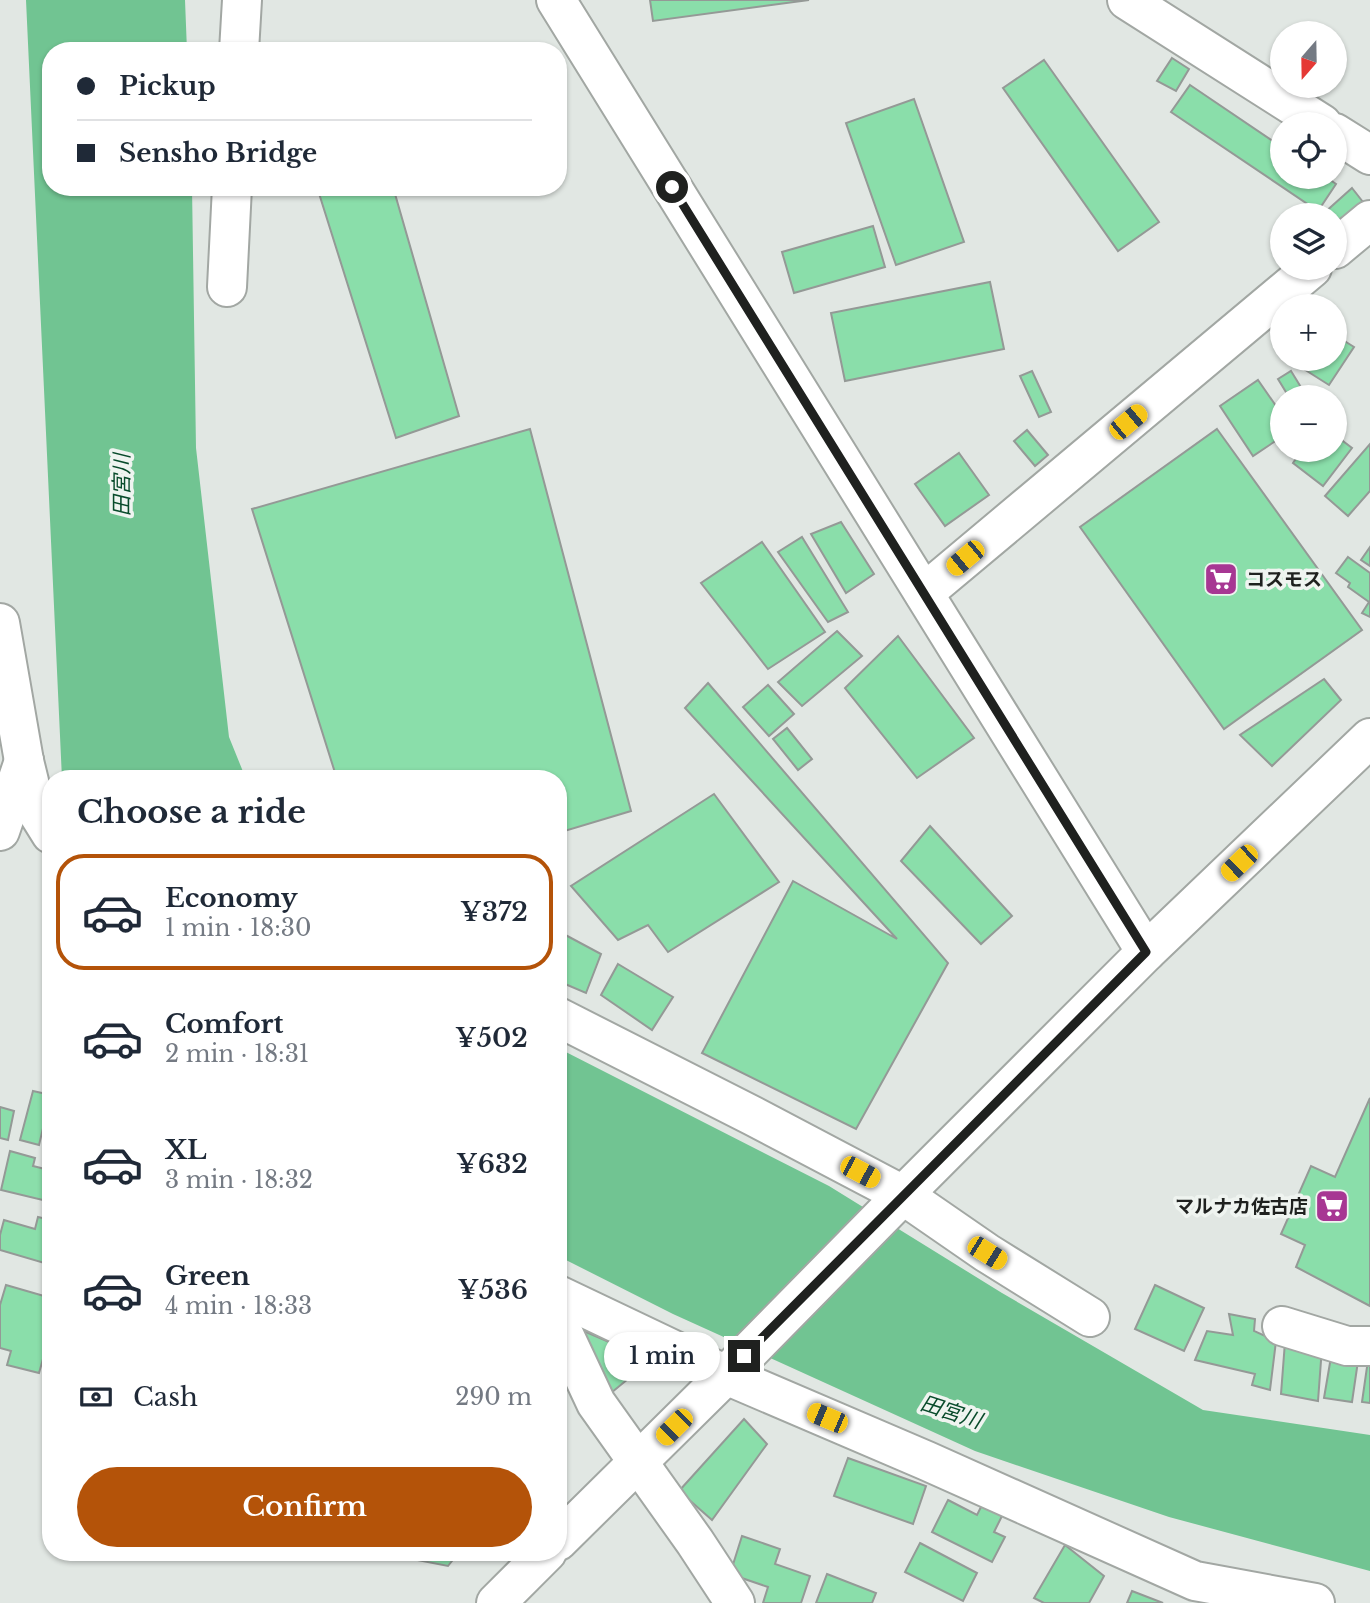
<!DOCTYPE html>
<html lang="en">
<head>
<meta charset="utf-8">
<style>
  :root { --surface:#fff; --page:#f6f6f7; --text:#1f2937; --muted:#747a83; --line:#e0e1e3; --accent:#b45309 }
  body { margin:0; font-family:"Libre Baskerville","Noto Sans JP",serif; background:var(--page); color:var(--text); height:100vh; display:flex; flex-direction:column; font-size:26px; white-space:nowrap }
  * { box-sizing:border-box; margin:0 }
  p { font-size:23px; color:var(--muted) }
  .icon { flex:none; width:38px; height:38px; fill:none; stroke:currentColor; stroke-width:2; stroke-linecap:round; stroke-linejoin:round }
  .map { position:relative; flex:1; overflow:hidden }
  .details { position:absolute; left:42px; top:770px; width:525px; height:791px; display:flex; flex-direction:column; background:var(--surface); border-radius:28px; box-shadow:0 2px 5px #0004 }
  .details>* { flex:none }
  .hud { position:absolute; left:42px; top:42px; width:525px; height:154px; border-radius:28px; box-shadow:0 2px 5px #0004; display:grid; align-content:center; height:154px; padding:0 35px; background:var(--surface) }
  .needle { width:46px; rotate:200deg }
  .controls { position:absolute; left:1270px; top:21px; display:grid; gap:14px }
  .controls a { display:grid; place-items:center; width:77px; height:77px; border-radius:50%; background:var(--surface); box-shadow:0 2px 5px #0004; font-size:35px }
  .end { position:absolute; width:32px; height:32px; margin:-16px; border:9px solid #1f211f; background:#fff; box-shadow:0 0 0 4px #fff }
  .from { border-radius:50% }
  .bubble { position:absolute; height:49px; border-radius:24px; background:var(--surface); box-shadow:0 2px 5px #0004; font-size:23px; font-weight:600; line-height:49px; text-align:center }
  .car { position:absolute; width:21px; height:42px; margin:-21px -10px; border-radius:9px; box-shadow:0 0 5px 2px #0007; background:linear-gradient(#f5c518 24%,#345 0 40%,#f5c518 0 76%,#345 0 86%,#f5c518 0) }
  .hud b { display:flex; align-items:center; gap:24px; height:66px; font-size:26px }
  .hud b+b { border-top:2px solid var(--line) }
  .hud i { width:18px; height:18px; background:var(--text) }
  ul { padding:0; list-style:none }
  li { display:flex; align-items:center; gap:21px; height:116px; margin:0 14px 10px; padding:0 21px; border:4px solid transparent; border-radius:28px }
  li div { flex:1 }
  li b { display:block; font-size:26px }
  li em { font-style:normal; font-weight:600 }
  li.current { border-color:var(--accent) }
  li>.icon { width:63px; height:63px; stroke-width:1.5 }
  h2 { padding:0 35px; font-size:32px; line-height:84px }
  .pay { display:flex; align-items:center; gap:18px; height:77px; padding:0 35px; font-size:26px }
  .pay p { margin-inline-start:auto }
  .button { display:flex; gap:14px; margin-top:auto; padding:14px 35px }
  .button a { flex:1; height:80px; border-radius:42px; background:var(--accent); color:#fff; font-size:28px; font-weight:600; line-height:80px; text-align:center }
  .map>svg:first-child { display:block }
  .water { fill:#71c492 }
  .building { fill:#8adeaa; stroke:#949996; stroke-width:2 }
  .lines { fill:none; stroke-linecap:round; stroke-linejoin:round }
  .minor-casing { stroke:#a2a7a3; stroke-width:42 }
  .tertiary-casing { stroke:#a2a7a3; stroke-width:42 }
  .minor { stroke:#fff; stroke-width:38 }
  .tertiary { stroke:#fff; stroke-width:38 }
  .route { stroke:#1f211f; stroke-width:9 }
  .labels { text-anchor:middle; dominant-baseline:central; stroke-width:7; stroke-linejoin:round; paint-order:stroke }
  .poi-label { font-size:19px; font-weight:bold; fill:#1f211f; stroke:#eff4f0; text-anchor:start }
  .water-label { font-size:21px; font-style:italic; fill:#084b2b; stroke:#eff4f0 }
</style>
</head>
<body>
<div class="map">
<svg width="1370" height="1603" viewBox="0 0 1370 1603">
  <rect width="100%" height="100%" fill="#e1e7e3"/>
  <g class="water">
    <path d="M26 0H185L187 51H51V187H192L196 448 229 737 246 779H62Z"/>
    <path d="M558 1048 829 1186 1002 1293 1203 1410 1370 1435V1571L1169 1517 975 1451 673 1314 558 1256Z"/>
  </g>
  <g class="building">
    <path d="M650 0H809L653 21Z"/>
    <path d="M1172 58 1189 69 1176 91 1157 81Z"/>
    <path d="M1044 60 1159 222 1118 251 1003 88Z"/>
    <path d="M1190 85 1283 148V177H1326L1336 184 1318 211 1171 112Z"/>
    <path d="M914 99 964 242 896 265 846 123Z"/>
    <path d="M317 187H393L459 416 396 438Z"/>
    <path d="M1352 188 1363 202 1335 226V215L1323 214Z"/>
    <path d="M873 226 885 267 794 293 782 252Z"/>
    <path d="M990 282 1004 349 845 381 831 313Z"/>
    <path d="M1335 335 1354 347 1329 385 1288 359H1335Z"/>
    <path d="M1032 371 1051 412 1039 417 1020 376Z"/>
    <path d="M1291 371 1307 397H1289L1278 379Z"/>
    <path d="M1258 380 1283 416V436L1253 456 1220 406Z"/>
    <path d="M530 429 631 811 558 833V779H337L252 509Z"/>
    <path d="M1217 429 1362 630 1224 729 1080 527Z"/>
    <path d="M1027 430 1048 455 1035 466 1014 441Z"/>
    <path d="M1335 435 1352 448 1323 486 1293 463 1302 450H1335Z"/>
    <path d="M1370 444V491L1348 516 1325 496Z"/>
    <path d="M959 453 989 495 945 526 915 484Z"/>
    <path d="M841 522 874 574 846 593 811 534Z"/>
    <path d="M802 537 848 612 828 622 778 552Z"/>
    <path d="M762 542 825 632 768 669 701 583Z"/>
    <path d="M1370 547V566L1361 560Z"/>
    <path d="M1348 557 1370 573V617L1362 613 1369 602 1348 587 1350 583 1336 573Z"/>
    <path d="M837 631 862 656 802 706 778 682Z"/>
    <path d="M898 636 974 738 917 778 845 688Z"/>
    <path d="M1324 679 1341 700 1272 766 1240 735Z"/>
    <path d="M708 683 948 963 856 1129 702 1053 793 881 897 939 685 708Z"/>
    <path d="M768 685 794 714 769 736 743 707Z"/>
    <path d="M787 728 812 759 798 770 773 739Z"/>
    <path d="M714 794 779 882 668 952 648 925 618 940 571 886Z"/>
    <path d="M930 826 1012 916 981 944 901 861Z"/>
    <path d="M558 931 601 954 586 993 558 981Z"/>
    <path d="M618 964 673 997 652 1030 601 995Z"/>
    <path d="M33 1091 51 1095 39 1145 20 1140Z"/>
    <path d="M1370 1098V1306L1296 1267 1305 1245 1281 1234 1311 1166 1335 1177Z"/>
    <path d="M0 1107 14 1111 8 1140 0 1138Z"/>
    <path d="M10 1151 35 1158 33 1166 49 1170 51 1164V1202L1 1190Z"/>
    <path d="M38 1217 51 1220V1265L0 1250V1235L4 1220 35 1229Z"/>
    <path d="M6 1285 51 1298V1331L39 1373 7 1365 11 1351 0 1348V1305Z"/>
    <path d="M1155 1285 1204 1308 1184 1351 1135 1329Z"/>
    <path d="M1229 1314 1255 1319 1254 1331 1276 1341 1270 1390 1252 1385 1255 1374 1195 1360 1207 1331 1233 1335Z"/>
    <path d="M579 1329 651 1360 611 1393Z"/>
    <path d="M1285 1342 1322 1347 1318 1401 1281 1394Z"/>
    <path d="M1331 1357 1358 1361 1352 1402 1324 1398Z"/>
    <path d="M1368 1360 1370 1361V1403L1362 1402Z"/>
    <path d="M744 1419 767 1444 712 1520 679 1491Z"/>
    <path d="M848 1458 926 1486 913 1524 834 1496Z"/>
    <path d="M948 1500 977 1515 984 1501 1004 1512 994 1532 1005 1537 992 1562 932 1532Z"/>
    <path d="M742 1536 780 1549 775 1564 810 1576 801 1603H763L768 1587 730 1574Z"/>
    <path d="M920 1543 977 1573 963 1601 905 1572Z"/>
    <path d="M1065 1545 1104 1576 1089 1603H1044L1034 1598Z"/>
    <path d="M376 1552H459L448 1566Z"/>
    <path d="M827 1574 876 1593 872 1603H816Z"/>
    <path d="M1132 1591 1163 1603H1127Z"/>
  </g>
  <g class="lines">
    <g class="minor-casing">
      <g id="minor">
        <path d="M1127 0 1322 124"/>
        <path d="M239 51 242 0"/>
        <path d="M1335 133 1370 155"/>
        <path d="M1335 249 1370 220"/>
        <path d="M227 287 232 187"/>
        <path d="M924 593 1312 268"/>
        <path d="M24 761 36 810 51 834"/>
        <path d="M0 831 24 761"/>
        <path d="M558 1017 753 1116 903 1195 987 1253 1090 1317"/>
        <path d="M558 1295 726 1375 927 1461 1195 1581 1315 1603"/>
        <path d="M558 1311 560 1326 596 1403 695 1542 735 1603"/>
        <path d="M1282 1326 1347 1346H1370"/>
      </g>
    </g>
    <g class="tertiary-casing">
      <g id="tertiary">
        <path d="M556 0 1146 952"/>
        <path d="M0 623 24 761"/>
        <path d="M558 1541 726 1375 903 1195 1146 952 1370 738"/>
        <path d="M496 1603 547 1552"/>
      </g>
    </g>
    <use href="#minor" class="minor"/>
    <use href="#tertiary" class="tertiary"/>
  </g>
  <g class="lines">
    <path class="route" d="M672 187 1146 952 744 1356"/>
  </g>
  <defs>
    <g id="supermarket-square" transform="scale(1.75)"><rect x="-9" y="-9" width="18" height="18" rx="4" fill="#a73793" stroke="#eff4f0"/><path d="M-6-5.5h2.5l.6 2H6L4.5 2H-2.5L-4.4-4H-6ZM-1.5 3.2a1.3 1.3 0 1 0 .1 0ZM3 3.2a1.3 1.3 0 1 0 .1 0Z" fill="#fff"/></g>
  </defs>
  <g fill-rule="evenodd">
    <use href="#supermarket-square" x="1221" y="579"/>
    <use href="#supermarket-square" x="1332" y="1206"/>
  </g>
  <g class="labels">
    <g class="poi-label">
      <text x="1246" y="579">コスモス</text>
      <text x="1308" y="1206" text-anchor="end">マルナカ佐古店</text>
    </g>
    <g class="water-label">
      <text transform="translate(122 485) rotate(-90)">田宮川</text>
      <text transform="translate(951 1412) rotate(18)">田宮川</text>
    </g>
  </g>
</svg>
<div class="controls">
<a><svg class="needle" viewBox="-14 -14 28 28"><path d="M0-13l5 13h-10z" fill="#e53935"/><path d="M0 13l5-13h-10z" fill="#747a83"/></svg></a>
<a><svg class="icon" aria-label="locate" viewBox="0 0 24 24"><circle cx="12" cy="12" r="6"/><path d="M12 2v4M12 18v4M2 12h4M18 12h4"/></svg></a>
<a><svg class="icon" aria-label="layers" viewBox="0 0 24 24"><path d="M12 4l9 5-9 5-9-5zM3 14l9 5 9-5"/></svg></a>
<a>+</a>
<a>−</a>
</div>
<i class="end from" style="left:672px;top:187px"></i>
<i class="end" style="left:744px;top:1356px"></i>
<div class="bubble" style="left:604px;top:1332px;width:116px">1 min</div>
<i class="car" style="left:1128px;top:422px;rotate:50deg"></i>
<i class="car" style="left:965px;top:558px;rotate:230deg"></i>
<i class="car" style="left:1239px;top:863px;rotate:226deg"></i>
<i class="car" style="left:860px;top:1172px;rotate:118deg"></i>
<i class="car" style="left:987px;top:1253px;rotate:122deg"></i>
<i class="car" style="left:827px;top:1418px;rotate:293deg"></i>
<i class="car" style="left:674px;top:1427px;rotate:225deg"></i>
<div class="hud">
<b><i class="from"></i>Pickup</b>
<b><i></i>Sensho Bridge</b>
</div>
<section class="details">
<h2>Choose a ride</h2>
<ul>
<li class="current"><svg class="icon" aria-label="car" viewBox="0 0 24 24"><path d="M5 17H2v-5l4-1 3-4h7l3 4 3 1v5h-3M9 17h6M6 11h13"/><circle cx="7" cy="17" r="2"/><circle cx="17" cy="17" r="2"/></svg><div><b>Economy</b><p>1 min · 18:30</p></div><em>¥372</em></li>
<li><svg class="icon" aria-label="car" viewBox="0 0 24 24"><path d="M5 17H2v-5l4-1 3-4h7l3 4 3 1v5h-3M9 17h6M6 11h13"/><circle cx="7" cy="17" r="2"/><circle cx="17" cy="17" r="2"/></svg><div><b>Comfort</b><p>2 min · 18:31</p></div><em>¥502</em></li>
<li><svg class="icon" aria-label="car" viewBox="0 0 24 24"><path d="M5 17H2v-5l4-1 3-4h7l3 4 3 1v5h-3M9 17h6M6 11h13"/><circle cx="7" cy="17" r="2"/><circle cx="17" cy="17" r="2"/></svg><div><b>XL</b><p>3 min · 18:32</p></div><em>¥632</em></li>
<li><svg class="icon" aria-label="car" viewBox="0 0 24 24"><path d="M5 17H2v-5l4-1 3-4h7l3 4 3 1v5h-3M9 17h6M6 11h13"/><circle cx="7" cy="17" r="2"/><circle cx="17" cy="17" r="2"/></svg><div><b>Green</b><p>4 min · 18:33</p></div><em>¥536</em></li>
</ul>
<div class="pay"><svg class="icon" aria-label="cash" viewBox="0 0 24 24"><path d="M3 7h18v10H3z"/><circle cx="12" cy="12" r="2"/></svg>Cash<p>290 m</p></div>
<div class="button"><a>Confirm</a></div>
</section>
</div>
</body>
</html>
